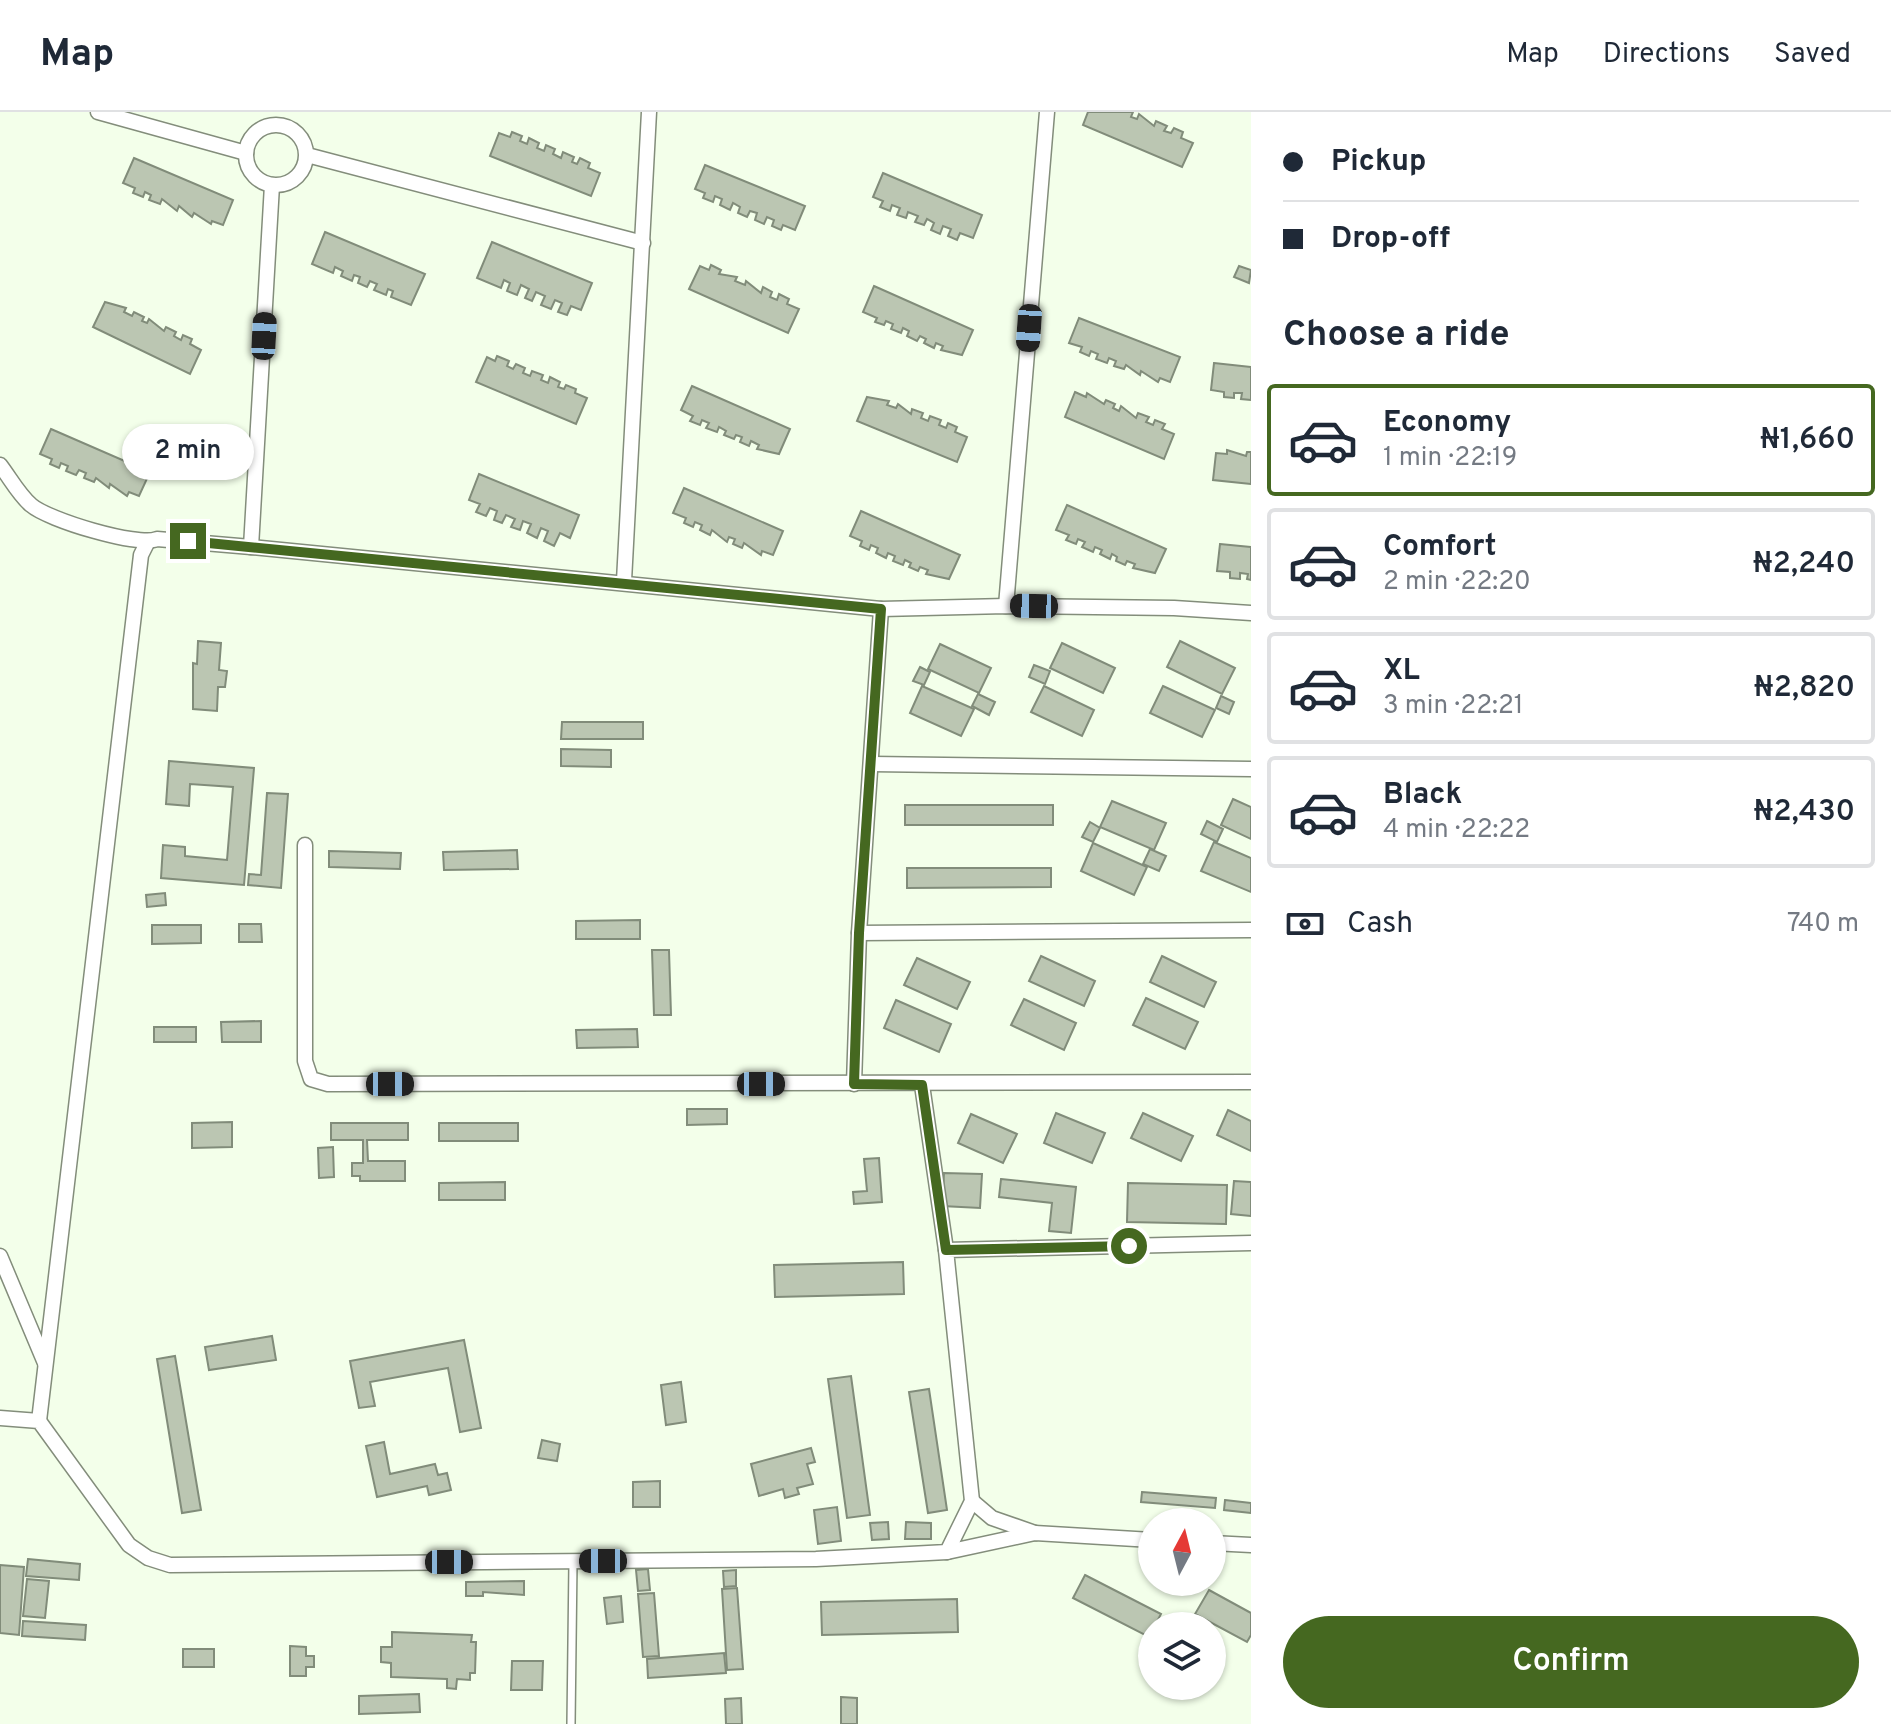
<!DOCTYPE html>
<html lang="en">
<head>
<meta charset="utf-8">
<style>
  :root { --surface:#fff; --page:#f2f2f3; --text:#1f2937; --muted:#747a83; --line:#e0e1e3; --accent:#456820 }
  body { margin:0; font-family:Overpass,sans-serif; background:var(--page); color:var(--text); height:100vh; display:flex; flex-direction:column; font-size:30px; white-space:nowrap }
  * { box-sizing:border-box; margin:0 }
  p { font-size:26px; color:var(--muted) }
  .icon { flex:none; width:44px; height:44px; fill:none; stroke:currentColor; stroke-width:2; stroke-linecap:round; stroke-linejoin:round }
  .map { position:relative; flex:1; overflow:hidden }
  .drawer { display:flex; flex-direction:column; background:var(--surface); width:640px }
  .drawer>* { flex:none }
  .top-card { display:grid; align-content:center; height:176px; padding:0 32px; background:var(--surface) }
  .needle { width:52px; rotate:7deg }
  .controls { position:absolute; left:1138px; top:1396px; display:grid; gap:16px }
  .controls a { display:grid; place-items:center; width:88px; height:88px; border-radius:50%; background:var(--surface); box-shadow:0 2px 6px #0004; font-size:40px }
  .end { position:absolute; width:36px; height:36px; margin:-18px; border:10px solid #456820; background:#fff; box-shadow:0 0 0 4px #fff }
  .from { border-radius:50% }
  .bubble { position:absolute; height:56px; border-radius:28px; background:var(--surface); box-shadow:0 2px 6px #0004; font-size:26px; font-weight:600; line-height:56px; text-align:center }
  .car { position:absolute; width:24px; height:48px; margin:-24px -12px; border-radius:10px; box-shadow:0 0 6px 2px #0007; background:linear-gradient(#222 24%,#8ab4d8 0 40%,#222 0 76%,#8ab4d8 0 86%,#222 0) }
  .top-card b { display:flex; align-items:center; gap:28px; height:76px; font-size:30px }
  .top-card b+b { border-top:2px solid var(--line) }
  .top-card i { width:20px; height:20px; background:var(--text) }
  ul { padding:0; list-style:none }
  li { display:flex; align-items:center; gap:24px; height:112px; margin:0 16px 12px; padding:0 16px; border:4px solid var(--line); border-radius:8px }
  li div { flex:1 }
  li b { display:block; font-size:30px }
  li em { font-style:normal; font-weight:600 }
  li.active { border-color:var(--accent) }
  li>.icon { width:72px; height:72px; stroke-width:1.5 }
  h2 { padding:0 32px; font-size:36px; line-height:96px }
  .pay { display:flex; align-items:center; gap:20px; height:88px; padding:0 32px; font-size:30px }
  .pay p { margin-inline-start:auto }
  .action { display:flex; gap:16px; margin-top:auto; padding:16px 32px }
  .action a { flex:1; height:92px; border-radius:48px; background:var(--accent); color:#fff; font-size:32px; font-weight:600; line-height:92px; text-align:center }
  header { display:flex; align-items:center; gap:48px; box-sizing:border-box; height:112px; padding:0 40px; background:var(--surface); border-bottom:2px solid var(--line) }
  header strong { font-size:38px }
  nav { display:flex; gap:44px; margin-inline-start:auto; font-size:28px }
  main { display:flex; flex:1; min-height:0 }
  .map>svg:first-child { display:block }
  .building { fill:#bbc6b2; stroke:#818c7a; stroke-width:2 }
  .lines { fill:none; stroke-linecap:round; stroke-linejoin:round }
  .lane-casing { stroke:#838d7b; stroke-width:10 }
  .street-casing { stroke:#838d7b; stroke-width:17 }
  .lane { stroke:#fff; stroke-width:7 }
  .street { stroke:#fff; stroke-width:14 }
  .route { stroke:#456820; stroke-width:10 }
</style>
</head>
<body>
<header>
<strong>Map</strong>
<nav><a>Map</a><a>Directions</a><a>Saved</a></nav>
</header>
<main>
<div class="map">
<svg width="1251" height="1612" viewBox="0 0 1251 1612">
  <rect width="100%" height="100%" fill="#f3ffea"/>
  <g class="building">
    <path d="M1088 0H1133L1131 5 1137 7 1139 2 1154 14 1156 9 1167 14 1164 19 1171 21 1174 16 1183 20 1181 26 1193 31 1182 55 1083 13Z"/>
    <path d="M512 20 522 24 520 29 527 32 529 26 539 31 537 36 544 39 546 33 555 37 553 42 561 46 563 40 574 45 572 50 577 52 580 46 590 51 588 56 600 61 591 84 490 44 499 21 510 25Z"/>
    <path d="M134 46 233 88 223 113 212 109 211 112 194 101 192 105 179 94 177 99 162 87 160 92 149 88 151 83 145 80 143 85 133 81 135 76 123 71Z"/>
    <path d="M705 53 805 94 795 118 783 113 781 118 772 114 774 108 767 105 764 112 755 108 757 101 750 99 747 105 738 101 740 95 733 91 730 98 720 93 722 87 715 84 713 90 703 86 705 81 695 77Z"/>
    <path d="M883 61 982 103 973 126 960 121 957 128 948 124 951 117 943 114 940 122 931 118 934 111 927 107 924 113 915 110 918 104 908 100 906 106 897 103 900 96 892 93 890 99 880 95 883 89 873 85Z"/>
    <path d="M325 120 425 162 411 193 391 185 393 179 388 177 386 183 374 178 377 172 370 169 367 175 358 171 360 165 354 163 352 169 341 164 343 159 335 155 333 161 312 152Z"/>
    <path d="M492 130 592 171 581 198 571 194 567 203 558 200 562 191 555 188 551 197 541 193 545 184 536 180 532 189 525 186 529 177 521 173 517 183 507 179 510 171 504 168 501 176 477 166Z"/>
    <path d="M711 153 721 158 719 162 737 165 735 169 745 173 746 169 761 181 763 175 772 180 770 185 777 188 779 182 789 187 787 192 799 197 788 221 689 177 700 154 709 158Z"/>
    <path d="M1239 154 1251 158 1249 171 1234 165Z"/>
    <path d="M874 174 973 218 962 243 941 238 943 234 936 231 934 236 924 231 926 227 920 224 917 229 907 224 909 219 903 216 901 221 891 217 893 212 886 209 884 213 875 210 877 206 863 200Z"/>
    <path d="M105 190 126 196 124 200 132 204 134 200 144 205 142 209 147 211 149 207 164 219 166 215 176 220 174 224 181 228 183 223 192 227 190 232 201 238 190 262 93 215Z"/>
    <path d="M1079 206 1180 245 1170 270 1160 266 1158 270 1141 259 1140 263 1126 253 1124 257 1114 254 1116 249 1109 246 1107 251 1096 247 1098 242 1091 239 1089 244 1080 240 1082 235 1069 231Z"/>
    <path d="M497 244 509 249 507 254 513 257 516 252 525 256 523 261 530 264 532 259 543 263 541 268 548 271 550 265 560 270 558 275 564 277 566 273 576 277 575 281 587 286 576 312 476 270 487 245 495 249Z"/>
    <path d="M1214 251 1251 255V288L1241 287 1242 281H1234V286L1224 285V280L1211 278Z"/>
    <path d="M692 274 790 317 779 342 757 337 759 333 751 329 749 334 740 330 742 325 736 323 734 327 724 323 726 319 719 315 717 320 706 316 709 311 702 308 700 313 690 309 693 304 681 298Z"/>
    <path d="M1075 280 1086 285 1087 281 1104 292 1106 288 1115 292 1113 296 1119 299 1121 294 1136 306 1138 301 1149 305 1146 310 1153 313 1155 308 1165 312 1162 317 1174 322 1164 347 1065 305Z"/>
    <path d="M867 285 889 289 887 293 896 296 898 292 911 302 912 297 923 301 921 306 928 309 930 304 941 308 939 313 946 316 948 311 957 315 955 320 967 325 957 350 857 309Z"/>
    <path d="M51 317 150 360 139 384 129 380 127 384 110 372 109 376 96 366 94 370 84 366 86 361 79 358 76 363 66 359 68 354 61 351 59 356 50 352 52 347 40 342Z"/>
    <path d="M1227 338 1246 344 1247 340H1251V372L1213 368 1216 341 1227 342Z"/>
    <path d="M479 362 579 403 570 426 560 421 554 434 544 429 548 419 541 416 537 426 527 421 531 412 523 409 520 418 511 415 515 407 506 403 502 411 494 408 497 399 490 396 486 404 476 400 480 392 469 388Z"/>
    <path d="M684 376 783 419 773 443 762 439 761 443 744 431 742 436 733 432 735 427 729 425 727 430 712 418 710 423 700 418 702 413 695 410 693 415 684 411 686 406 673 401Z"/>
    <path d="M1067 393 1166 437 1155 461 1133 456 1135 452 1127 449 1125 453 1116 449 1117 445 1112 442 1110 447 1100 442 1102 438 1095 435 1093 440 1082 435 1085 430 1078 427 1076 432 1066 428 1069 423 1056 418Z"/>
    <path d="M861 399 960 443 949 467 926 462 928 458 920 455 918 459 909 455 911 451 905 448 903 453 893 449 895 444 888 441 886 446 876 441 878 436 871 433 869 438 860 434 862 429 850 424Z"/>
    <path d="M1220 432 1251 435V468L1247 467 1248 462 1240 461V467L1230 466V460L1217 459Z"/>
    <path d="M198 529 221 531 219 558 227 559 225 575H218L217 599 193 597V551L197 552Z"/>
    <path d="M1180 529 1235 556 1222 582 1167 555Z"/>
    <path d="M1062 531 1115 556 1103 581 1050 556Z"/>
    <path d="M940 532 991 556 979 581 928 557Z"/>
    <path d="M1034 553 1050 559 1045 572 1029 565Z"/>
    <path d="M920 555 930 560 924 573 913 569Z"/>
    <path d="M922 574 974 597 961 624 910 601Z"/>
    <path d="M1044 574 1094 598 1082 624 1031 600Z"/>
    <path d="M1163 574 1215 598 1202 625 1150 601Z"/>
    <path d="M978 582 995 590 989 603 972 594Z"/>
    <path d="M1221 584 1234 590 1229 602 1216 596Z"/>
    <path d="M562 610H643V627H561Z"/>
    <path d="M561 637 611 638V655L561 654Z"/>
    <path d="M169 649 254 656 244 773 161 766 163 733 185 735V744L227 748 233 675 190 672 189 694 166 692Z"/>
    <path d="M267 681 288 682 281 776 248 773 249 762 261 763Z"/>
    <path d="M1233 687 1251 695V727L1221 713Z"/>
    <path d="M1112 689 1166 711 1154 738 1100 715Z"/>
    <rect x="905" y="693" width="148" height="20"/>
    <path d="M1207 709 1223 717 1217 730 1201 722Z"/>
    <path d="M1090 710 1100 716 1093 730 1082 725Z"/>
    <path d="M1214 730 1251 746V780L1201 759Z"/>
    <path d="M1093 731 1147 755 1134 783 1081 759Z"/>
    <path d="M1150 737 1166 744 1159 759 1143 752Z"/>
    <path d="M517 738 518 757 444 758 443 740Z"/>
    <path d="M329 739 401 741 400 757 329 755Z"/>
    <path d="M907 756H1051V775L907 776Z"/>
    <path d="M165 781 166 793 147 795 146 783Z"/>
    <path d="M640 808V827H576V809Z"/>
    <path d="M239 812H261L262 830H239Z"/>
    <path d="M152 813H201V831L152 832Z"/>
    <path d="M652 838H669L671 903H654Z"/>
    <path d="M1041 844 1095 869 1084 894 1029 869Z"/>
    <path d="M1162 844 1216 870 1204 895 1150 870Z"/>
    <path d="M917 846 970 870 957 897 904 873Z"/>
    <path d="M1146 886 1198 910 1185 937 1133 913Z"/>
    <path d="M1024 887 1076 911 1064 938 1011 913Z"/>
    <path d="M896 888 951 912 939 940 884 916Z"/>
    <path d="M261 909V930H222L221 910Z"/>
    <rect x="154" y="915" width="42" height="15"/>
    <path d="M637 917 638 935 577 936 576 918Z"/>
    <path d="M687 997H727V1012L687 1013Z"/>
    <path d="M1228 998 1251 1009V1039L1217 1023Z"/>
    <path d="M1056 1001 1105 1021 1092 1051 1044 1031Z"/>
    <path d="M1143 1001 1193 1024 1181 1049 1131 1026Z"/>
    <path d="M971 1002 1017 1022 1003 1051 958 1031Z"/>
    <path d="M232 1010V1035L192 1036V1011Z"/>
    <path d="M331 1011H408V1028H367L368 1049H405V1069H360V1064H352V1051H363V1028H331Z"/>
    <rect x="439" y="1011" width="79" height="18"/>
    <path d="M333 1035 334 1065 319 1066 318 1036Z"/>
    <path d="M879 1046 882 1090 854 1092 853 1080 867 1079 864 1047Z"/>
    <path d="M944 1061 982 1062 980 1096 942 1094Z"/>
    <path d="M1001 1067 1076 1075 1071 1121 1049 1119 1052 1091 999 1085Z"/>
    <path d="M1234 1069 1251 1070V1104L1231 1102Z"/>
    <path d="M505 1070V1088H439V1071Z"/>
    <path d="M1128 1071 1227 1073 1226 1112 1127 1110Z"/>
    <path d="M903 1150 904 1182 775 1185 774 1153Z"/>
    <path d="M272 1224 276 1248 209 1258 205 1235Z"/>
    <path d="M464 1228 481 1316 460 1320 448 1256 370 1270 375 1294 359 1296 350 1249Z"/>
    <path d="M175 1244 201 1398 182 1401 157 1247Z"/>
    <path d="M851 1264 870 1403 847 1406 828 1267Z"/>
    <path d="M681 1270 686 1310 666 1313 661 1273Z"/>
    <path d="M929 1277 947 1398 928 1401 909 1280Z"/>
    <path d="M542 1328 560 1332 557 1349 538 1346Z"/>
    <path d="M384 1330 390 1362 435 1352 438 1363 447 1361 451 1378 429 1383 427 1374 377 1385 366 1334Z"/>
    <path d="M811 1336 815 1350 807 1352 813 1372 797 1376 799 1382 785 1386 783 1377 759 1384 751 1352Z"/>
    <path d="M660 1369V1395H633V1370Z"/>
    <path d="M1142 1380 1216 1386 1215 1396 1141 1390Z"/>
    <path d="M1225 1388 1251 1391V1401L1224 1398Z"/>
    <path d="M837 1395 841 1429 818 1432 814 1398Z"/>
    <path d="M888 1410 889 1427 872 1428 870 1411Z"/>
    <path d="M906 1410 931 1411V1427H905Z"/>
    <path d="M28 1447 80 1452 79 1468 26 1464Z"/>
    <path d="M0 1453 24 1455 19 1523 0 1521Z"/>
    <path d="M648 1457 650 1478 638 1479 636 1458Z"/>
    <path d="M736 1458V1474L724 1475 723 1459Z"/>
    <path d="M1085 1463 1161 1502 1149 1525 1073 1486Z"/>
    <path d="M27 1467 49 1469 45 1506 23 1504Z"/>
    <path d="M524 1469V1483L483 1480V1484H466V1470Z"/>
    <path d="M737 1476 743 1557 727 1558 722 1477Z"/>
    <path d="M1209 1478 1251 1501V1523L1247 1530 1195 1502Z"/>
    <path d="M654 1481 659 1544 643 1545 638 1482Z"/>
    <path d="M621 1484 623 1510 607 1512 604 1486Z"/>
    <path d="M957 1487 958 1520 822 1523 821 1490Z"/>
    <path d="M23 1509 86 1513 85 1528 22 1524Z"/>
    <path d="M392 1520 472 1523 471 1530H476L475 1561H470V1568L457 1567 456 1577 447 1576V1567L391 1565V1551L381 1550V1535H392Z"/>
    <path d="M290 1534 306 1535V1544H314V1555H306V1564H290Z"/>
    <rect x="183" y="1537" width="31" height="18"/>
    <path d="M724 1541 726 1561 648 1566 647 1547Z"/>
    <path d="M512 1549H543L542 1578H511Z"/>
    <path d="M419 1582 420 1600 359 1602V1584Z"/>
    <path d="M841 1585 857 1586V1612H841Z"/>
    <path d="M741 1586 742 1612H726L725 1587Z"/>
  </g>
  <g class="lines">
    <g class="lane-casing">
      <path id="lane" d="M571 1612 573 1450"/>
    </g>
    <g class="street-casing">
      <g id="street">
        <path d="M98 0 246 41"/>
        <circle cx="276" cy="43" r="30"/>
        <path d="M307 43 643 131"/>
        <path d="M0 353C10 366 19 383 31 393 48 408 138 435 157 427L251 435 881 497 1006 494 1174 496 1251 501"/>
        <path d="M251 435 272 73"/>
        <path d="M624 469 649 0"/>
        <path d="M1006 494 1047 0"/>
        <path d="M872 652 1251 657"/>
        <path d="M305 733V949L311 967 328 972 1251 970"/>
        <path d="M859 821 1251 818"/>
        <path d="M854 972 859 821 881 497"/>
        <path d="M922 973 946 1138"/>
        <path d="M0 1144 45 1251"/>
        <path d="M0 1306 39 1309 129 1433 148 1446 170 1453 816 1447 947 1440 972 1389 946 1138 1251 1131"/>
        <path d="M39 1309 141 443 147 431"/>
        <path d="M972 1389 992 1406 1035 1421"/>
        <path d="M1212 1431 1251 1433"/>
        <path d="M947 1440 1035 1421 1152 1428"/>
      </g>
    </g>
    <use href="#lane" class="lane"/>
    <use href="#street" class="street"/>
  </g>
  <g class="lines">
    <path class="route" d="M188 429 881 497 859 821 854 972 922 973 946 1138 1129 1134"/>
  </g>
</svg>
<div class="controls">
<a><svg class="needle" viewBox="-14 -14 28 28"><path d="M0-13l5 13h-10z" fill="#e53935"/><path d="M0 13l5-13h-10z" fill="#747a83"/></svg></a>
<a><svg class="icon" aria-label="layers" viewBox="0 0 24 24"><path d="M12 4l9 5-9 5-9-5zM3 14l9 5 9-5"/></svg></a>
</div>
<i class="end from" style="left:1129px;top:1134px"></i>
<i class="end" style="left:188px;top:429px"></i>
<div class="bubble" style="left:122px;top:312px;width:132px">2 min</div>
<i class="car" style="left:1029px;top:216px;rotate:184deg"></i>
<i class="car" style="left:264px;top:224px;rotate:3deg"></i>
<i class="car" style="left:1034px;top:494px;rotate:271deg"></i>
<i class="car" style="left:390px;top:972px;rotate:90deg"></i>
<i class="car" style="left:761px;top:972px;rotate:90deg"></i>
<i class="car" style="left:603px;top:1449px;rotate:270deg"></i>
<i class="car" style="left:449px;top:1450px;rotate:90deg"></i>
</div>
<section class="drawer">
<div class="top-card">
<b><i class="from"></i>Pickup</b>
<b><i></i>Drop-off</b>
</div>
<h2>Choose a ride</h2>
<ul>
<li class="active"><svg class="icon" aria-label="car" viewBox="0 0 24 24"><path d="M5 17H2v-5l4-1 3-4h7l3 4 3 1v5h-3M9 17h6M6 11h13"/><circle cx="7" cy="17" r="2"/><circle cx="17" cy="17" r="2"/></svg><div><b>Economy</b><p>1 min · 22:19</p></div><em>₦1,660</em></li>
<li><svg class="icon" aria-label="car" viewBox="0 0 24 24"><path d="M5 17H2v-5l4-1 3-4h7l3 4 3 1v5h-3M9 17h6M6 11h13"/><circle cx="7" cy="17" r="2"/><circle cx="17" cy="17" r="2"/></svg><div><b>Comfort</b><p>2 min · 22:20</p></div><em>₦2,240</em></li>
<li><svg class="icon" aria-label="car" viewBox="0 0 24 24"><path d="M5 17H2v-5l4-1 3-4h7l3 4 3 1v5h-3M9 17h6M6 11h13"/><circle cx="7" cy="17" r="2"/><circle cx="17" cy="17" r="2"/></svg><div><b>XL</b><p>3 min · 22:21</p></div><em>₦2,820</em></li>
<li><svg class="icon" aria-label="car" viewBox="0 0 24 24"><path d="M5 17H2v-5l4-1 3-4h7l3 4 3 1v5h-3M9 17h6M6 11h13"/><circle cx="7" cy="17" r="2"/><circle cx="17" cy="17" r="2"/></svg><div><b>Black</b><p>4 min · 22:22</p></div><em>₦2,430</em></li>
</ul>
<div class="pay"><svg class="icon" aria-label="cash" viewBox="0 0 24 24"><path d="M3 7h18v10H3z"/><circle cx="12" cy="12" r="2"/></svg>Cash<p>740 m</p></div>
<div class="action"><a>Confirm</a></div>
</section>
</main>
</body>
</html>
